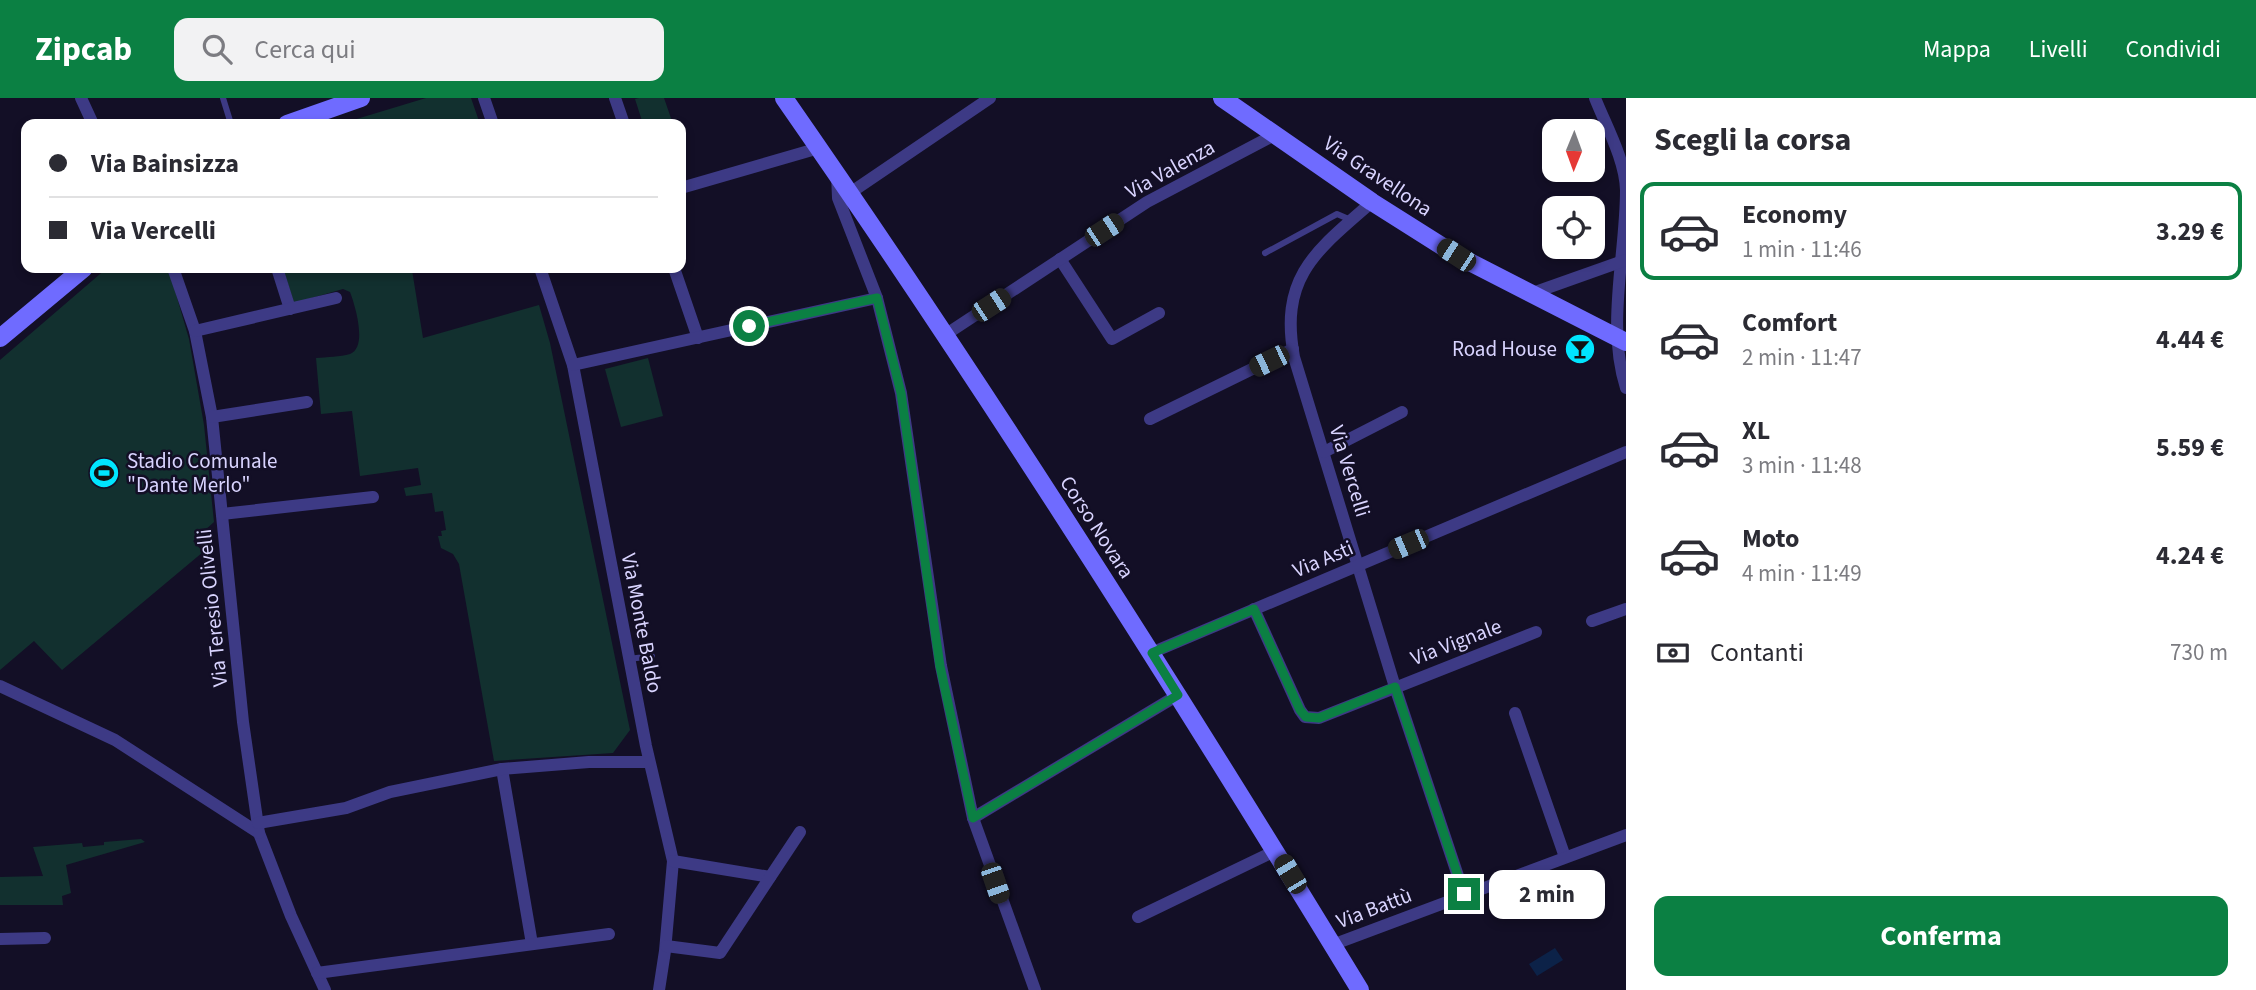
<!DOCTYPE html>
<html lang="it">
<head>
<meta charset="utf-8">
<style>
  :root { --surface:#fff; --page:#f2f2f3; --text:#2b2b33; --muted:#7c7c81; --line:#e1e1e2; --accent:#0b8043 }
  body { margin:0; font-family:"Source Sans 3",sans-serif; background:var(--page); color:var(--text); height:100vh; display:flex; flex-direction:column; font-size:26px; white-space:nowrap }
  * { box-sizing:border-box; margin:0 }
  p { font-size:23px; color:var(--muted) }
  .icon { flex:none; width:38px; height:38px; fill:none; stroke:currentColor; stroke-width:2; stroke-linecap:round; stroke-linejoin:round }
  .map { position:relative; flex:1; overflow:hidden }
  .sheet { display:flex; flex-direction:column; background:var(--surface); width:630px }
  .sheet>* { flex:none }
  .guide { position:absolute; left:21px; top:21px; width:665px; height:154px; border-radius:14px; box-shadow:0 4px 10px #0003; display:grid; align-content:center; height:154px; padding:0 28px; background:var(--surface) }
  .needle { width:46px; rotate:181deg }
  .tools { position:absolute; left:1542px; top:21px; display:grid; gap:14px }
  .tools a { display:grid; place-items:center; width:63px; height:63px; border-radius:14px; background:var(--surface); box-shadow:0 4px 10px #0003; font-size:35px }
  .end { position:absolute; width:32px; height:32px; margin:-16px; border:9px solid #0b8043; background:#fff; box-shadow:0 0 0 4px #fff }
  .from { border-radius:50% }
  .bubble { position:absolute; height:49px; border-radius:14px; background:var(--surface); box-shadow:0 4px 10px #0003; font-size:23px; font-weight:700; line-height:49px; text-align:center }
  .car { position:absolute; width:21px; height:42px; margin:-21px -10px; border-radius:9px; box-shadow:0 0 5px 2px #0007; background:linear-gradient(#222 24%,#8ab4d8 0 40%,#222 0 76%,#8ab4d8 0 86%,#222 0) }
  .guide b { display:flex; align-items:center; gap:24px; height:66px; font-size:26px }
  .guide b+b { border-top:2px solid var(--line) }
  .guide i { width:18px; height:18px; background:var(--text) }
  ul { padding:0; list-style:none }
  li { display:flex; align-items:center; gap:21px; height:98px; margin:0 14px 10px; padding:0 14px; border:4px solid transparent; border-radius:14px }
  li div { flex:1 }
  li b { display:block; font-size:26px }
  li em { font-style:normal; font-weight:700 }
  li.active { border-color:var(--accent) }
  li>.icon { width:63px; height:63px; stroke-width:1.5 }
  h2 { padding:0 28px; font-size:32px; line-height:84px }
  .pay { display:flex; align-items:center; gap:18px; height:77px; padding:0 28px; font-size:26px }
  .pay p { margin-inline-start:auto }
  .cta { display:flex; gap:14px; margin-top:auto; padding:14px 28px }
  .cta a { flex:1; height:80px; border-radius:14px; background:var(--accent); color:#fff; font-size:28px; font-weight:700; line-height:80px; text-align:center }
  header { display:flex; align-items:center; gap:42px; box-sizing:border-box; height:98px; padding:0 35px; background:var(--accent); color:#fff }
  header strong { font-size:33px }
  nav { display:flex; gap:38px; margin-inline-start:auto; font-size:24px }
  .search { width:490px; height:63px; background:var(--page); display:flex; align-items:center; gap:18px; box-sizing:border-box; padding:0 24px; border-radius:14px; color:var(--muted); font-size:26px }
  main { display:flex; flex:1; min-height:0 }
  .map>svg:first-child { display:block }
  .green { fill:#12302f }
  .water { fill:#0c2248 }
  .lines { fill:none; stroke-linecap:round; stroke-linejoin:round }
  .lane { stroke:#3d3a85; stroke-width:6 }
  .street { stroke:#3d3a85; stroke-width:12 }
  .secondary { stroke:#6f6bff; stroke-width:18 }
  .route { stroke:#0b8043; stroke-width:9 }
  .labels { text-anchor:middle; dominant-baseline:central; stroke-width:5; stroke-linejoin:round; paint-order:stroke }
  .street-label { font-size:21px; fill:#d9d4ff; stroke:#130f26 }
  .poi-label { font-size:21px; fill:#d9d4ff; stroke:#130f26; text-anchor:end }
</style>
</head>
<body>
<header>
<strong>Zipcab</strong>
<div class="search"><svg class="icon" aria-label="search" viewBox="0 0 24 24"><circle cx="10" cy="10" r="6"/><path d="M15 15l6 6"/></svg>Cerca qui</div>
<nav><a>Mappa</a><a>Livelli</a><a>Condividi</a></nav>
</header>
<main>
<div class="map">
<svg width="1626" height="892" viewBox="0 0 1626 892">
  <rect width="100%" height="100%" fill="#130f26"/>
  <g class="green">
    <path d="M426 0H471L480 26H340Z"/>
    <path d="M639 0H664L673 26H643L635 1Z"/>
    <path d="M107 170H164L169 172 189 241 204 327 214 424 193 443 203 454 62 572 34 543 0 572V262Z"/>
    <path d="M283 170H417L412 172 423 240 539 207 550 245 630 632 613 655 494 663 459 466 453 456 441 450 438 438H442L441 433 446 432 443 413 435 414 432 395 406 398 404 390 421 387 418 370 360 378 352 313 321 316 316 260C327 259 340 259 350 256 368 249 355 207 350 194L343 191 294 205Z"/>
    <path d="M648 260 663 318 621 329 605 271Z"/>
    <path d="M141 741 145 744 66 767 71 795 62 798 63 807H0V779L43 778 33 749 82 745 83 749 104 747V744Z"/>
  </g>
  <path class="water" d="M1555 850 1563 862 1537 878 1529 866Z"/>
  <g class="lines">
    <g class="lane">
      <path d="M223 0 231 26"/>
      <path d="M1265 155 1337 116 1351 122"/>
      <path d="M629 561 652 558"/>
    </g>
    <g class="street">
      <path d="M81 0 93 26"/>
      <path d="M484 0 493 26"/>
      <path d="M615 0 624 26"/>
      <path d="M1595 0C1606 28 1625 61 1626 92 1626 157 1606 227 1626 290"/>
      <path d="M837 76 838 100 877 200 901 295 941 568 973 720 1035 892"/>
      <path d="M681 90 819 50"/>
      <path d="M850 95 990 0"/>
      <path d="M1372 104C1317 152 1279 178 1294 259L1395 589 1464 796"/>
      <path d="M1060 161 1112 241 1159 215"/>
      <path d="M173 170 195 233 212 319 243 624 259 735 291 818 325 892"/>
      <path d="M277 170 290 211"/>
      <path d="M540 170 573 267 646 648 673 763 665 853 659 892"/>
      <path d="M674 170 698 240"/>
      <path d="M1530 196 1626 162"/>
      <path d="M195 233 336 200"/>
      <path d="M945 237 1147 104 1276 36"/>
      <path d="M573 267 877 200"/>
      <path d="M212 319 307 304"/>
      <path d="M1150 321 1293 251"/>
      <path d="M1324 354 1402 314"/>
      <path d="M222 416 373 399"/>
      <path d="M1254 511 1300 612 1305 619 1319 620 1536 534"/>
      <path d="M1592 523 1626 511"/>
      <path d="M1151 555 1626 354"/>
      <path d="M0 588 115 642 259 735"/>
      <path d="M1515 615 1565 759"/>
      <path d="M502 671 532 846"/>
      <path d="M973 720 1178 597"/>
      <path d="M258 725 346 710 390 694 502 671 589 664H649"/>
      <path d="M673 763 770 779"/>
      <path d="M1138 819 1275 753"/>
      <path d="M0 841 45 840"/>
      <path d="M1332 847 1626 737"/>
      <path d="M666 848 720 855 800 734"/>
      <path d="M317 875 609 836"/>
    </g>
    <g class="secondary">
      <path d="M784 0C986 290 1176 590 1360 892"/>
      <path d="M1222 0 1372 104 1456 157 1626 244"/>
      <path d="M287 26 361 0"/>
      <path d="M0 240 84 170"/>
    </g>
  </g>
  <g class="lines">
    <path class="route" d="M749 228 877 200 901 295 940 568 973 720 1178 597 1152 555 1254 511 1300 612 1306 619 1319 620 1395 589 1464 796"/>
  </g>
  <defs>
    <g id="bar-disc" transform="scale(1.575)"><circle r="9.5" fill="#00e5ff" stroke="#130f26"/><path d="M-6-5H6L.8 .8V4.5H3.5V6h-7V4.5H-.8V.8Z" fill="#111"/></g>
    <g id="stadium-disc" transform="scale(1.575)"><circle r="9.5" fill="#00e5ff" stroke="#130f26"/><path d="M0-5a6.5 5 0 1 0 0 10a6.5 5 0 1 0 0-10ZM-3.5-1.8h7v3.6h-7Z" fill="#111"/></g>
  </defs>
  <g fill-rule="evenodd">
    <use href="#bar-disc" x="1580" y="251"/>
    <use href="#stadium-disc" x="104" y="375"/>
  </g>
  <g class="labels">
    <g class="street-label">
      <text transform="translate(1170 71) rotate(-29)">Via Valenza</text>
      <text transform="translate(1378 78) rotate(34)">Via Gravellona</text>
      <text transform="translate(1350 373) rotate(73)">Via Vercelli</text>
      <text transform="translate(1097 429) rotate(57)">Corso Novara</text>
      <text transform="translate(1323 461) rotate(-23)">Via Asti</text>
      <text transform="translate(212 510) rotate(-96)">Via Teresio Olivelli</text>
      <text transform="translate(642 525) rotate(79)">Via Monte Baldo</text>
      <text transform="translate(1456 544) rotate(-21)">Via Vignale</text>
      <text transform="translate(1374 810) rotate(-21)">Via Battù</text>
    </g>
    <g class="poi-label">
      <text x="1557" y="251">Road House</text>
      <text x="127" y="363" text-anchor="start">Stadio Comunale<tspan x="127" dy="24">"Dante Merlo"</tspan></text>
    </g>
  </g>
</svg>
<div class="tools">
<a><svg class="needle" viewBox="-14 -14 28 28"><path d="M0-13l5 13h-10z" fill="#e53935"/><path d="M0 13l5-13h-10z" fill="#7c7c81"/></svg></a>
<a><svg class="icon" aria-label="locate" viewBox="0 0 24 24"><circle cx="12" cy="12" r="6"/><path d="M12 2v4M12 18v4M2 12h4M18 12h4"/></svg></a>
</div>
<i class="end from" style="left:749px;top:228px"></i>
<i class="end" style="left:1464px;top:796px"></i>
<div class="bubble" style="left:1489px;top:772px;width:116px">2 min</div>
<i class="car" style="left:1104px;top:132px;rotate:57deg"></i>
<i class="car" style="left:1456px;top:157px;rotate:303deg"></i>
<i class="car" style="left:991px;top:207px;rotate:57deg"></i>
<i class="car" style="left:1269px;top:263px;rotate:244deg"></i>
<i class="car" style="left:1408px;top:446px;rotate:247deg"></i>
<i class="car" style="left:1290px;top:776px;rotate:329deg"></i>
<i class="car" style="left:995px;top:785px;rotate:161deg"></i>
<div class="guide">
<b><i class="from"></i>Via Bainsizza</b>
<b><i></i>Via Vercelli</b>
</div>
</div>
<section class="sheet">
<h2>Scegli la corsa</h2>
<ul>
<li class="active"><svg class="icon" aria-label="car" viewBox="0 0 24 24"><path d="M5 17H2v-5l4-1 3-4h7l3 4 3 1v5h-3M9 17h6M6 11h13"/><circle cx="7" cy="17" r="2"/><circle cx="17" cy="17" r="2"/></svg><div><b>Economy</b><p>1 min · 11:46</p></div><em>3.29 €</em></li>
<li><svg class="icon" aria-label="car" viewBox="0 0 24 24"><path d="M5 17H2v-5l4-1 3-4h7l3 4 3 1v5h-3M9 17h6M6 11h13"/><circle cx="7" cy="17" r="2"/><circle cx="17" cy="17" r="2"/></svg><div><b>Comfort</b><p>2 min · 11:47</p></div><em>4.44 €</em></li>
<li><svg class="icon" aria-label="car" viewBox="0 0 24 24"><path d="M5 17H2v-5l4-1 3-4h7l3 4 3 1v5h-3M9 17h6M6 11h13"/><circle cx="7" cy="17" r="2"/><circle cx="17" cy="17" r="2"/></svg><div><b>XL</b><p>3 min · 11:48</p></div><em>5.59 €</em></li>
<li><svg class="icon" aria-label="car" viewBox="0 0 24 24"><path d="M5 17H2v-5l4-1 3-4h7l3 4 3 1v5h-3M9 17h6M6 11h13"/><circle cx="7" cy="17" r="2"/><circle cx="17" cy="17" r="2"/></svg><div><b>Moto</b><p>4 min · 11:49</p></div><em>4.24 €</em></li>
</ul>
<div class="pay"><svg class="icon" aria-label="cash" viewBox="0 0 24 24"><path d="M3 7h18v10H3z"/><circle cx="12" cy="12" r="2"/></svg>Contanti<p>730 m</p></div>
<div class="cta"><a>Conferma</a></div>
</section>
</main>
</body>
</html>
